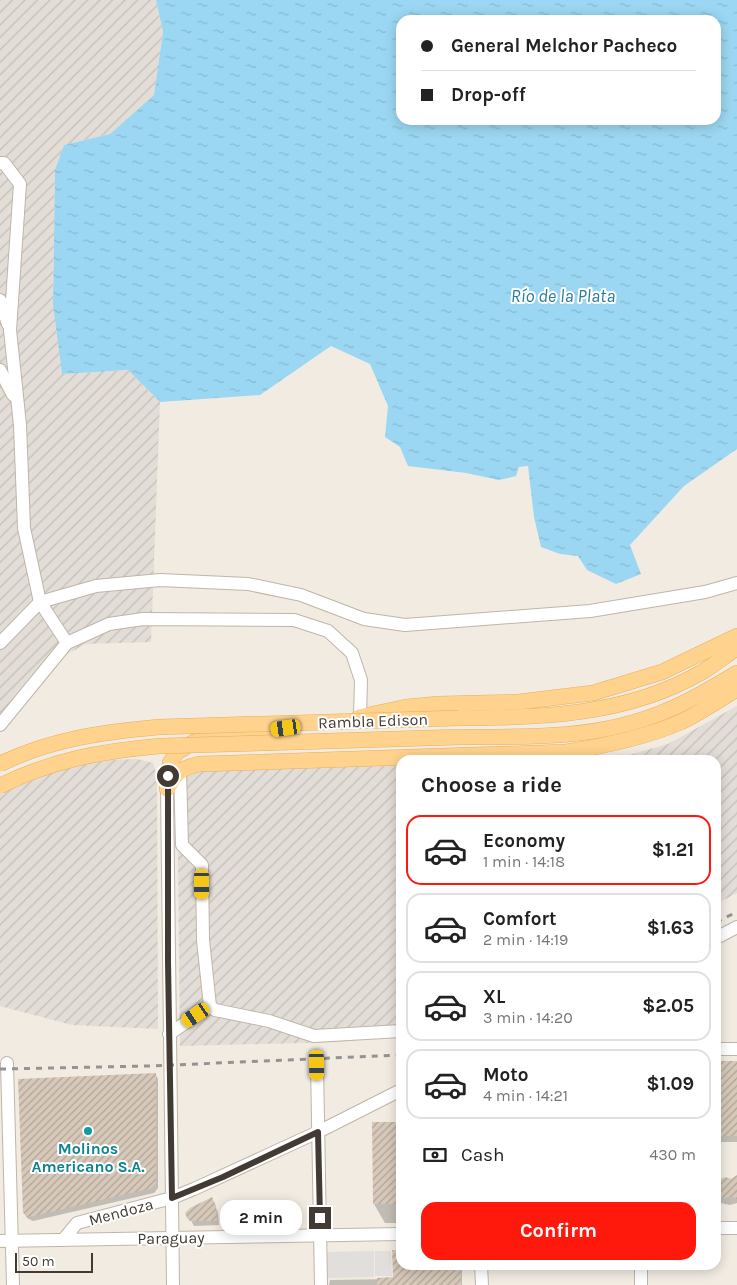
<!DOCTYPE html>
<html lang="en">
<head>
<meta charset="utf-8">
<style>
  :root { --surface:#fff; --page:#f2f2f2; --text:#222; --muted:#767676; --line:#e0e0e0; --accent:#ff180c }
  body { margin:0; font-family:Karla,sans-serif; background:var(--page); color:var(--text); height:100vh; display:flex; flex-direction:column; font-size:19px; white-space:nowrap }
  * { box-sizing:border-box; margin:0 }
  p { font-size:16px; color:var(--muted) }
  .icon { flex:none; width:28px; height:28px; fill:none; stroke:currentColor; stroke-width:2; stroke-linecap:round; stroke-linejoin:round }
  .map { position:relative; flex:1; overflow:hidden }
  .panel { position:absolute; left:396px; top:755px; width:325px; height:515px; display:flex; flex-direction:column; background:var(--surface); border-radius:15px; box-shadow:0 2px 12px #0003 }
  .panel>* { flex:none }
  .top-card { position:absolute; left:396px; top:15px; width:325px; height:110px; border-radius:15px; box-shadow:0 2px 12px #0003; display:grid; align-content:center; height:110px; padding:0 25px; background:var(--surface) }
  .scale { position:absolute; left:15px; bottom:12px; width:78px; box-sizing:border-box; padding-left:5px; border:2px solid #433b33; border-top:0; font-size:14px; line-height:18px; white-space:nowrap; color:#433b33; -webkit-text-stroke:4px #fff; paint-order:stroke }
  .end { position:absolute; width:22px; height:22px; margin:-11px; border:6px solid #433b33; background:#fff; box-shadow:0 0 0 2px #fff }
  .from { border-radius:50% }
  .bubble { position:absolute; height:35px; border-radius:15px; background:var(--surface); box-shadow:0 2px 12px #0003; font-size:16px; font-weight:700; line-height:35px; text-align:center }
  .car { position:absolute; width:15px; height:30px; margin:-15px -8px; border-radius:6px; box-shadow:0 0 4px 1px #0007; background:linear-gradient(#f5c518 24%,#345 0 40%,#f5c518 0 76%,#345 0 86%,#f5c518 0) }
  .top-card b { display:flex; align-items:center; gap:18px; height:48px; font-size:19px }
  .top-card b+b { border-top:1px solid var(--line) }
  .top-card i { width:12px; height:12px; background:var(--text) }
  ul { padding:0; list-style:none }
  li { display:flex; align-items:center; gap:15px; height:70px; margin:0 10px 8px; padding:0 15px; border:2px solid var(--line); border-radius:15px }
  li div { flex:1 }
  li b { display:block; font-size:19px }
  li em { font-style:normal; font-weight:700 }
  li.on { border-color:var(--accent) }
  li>.icon { width:45px; height:45px; stroke-width:1.5 }
  h2 { padding:0 25px; font-size:22px; line-height:60px }
  .pay { display:flex; align-items:center; gap:12px; height:55px; padding:0 25px; font-size:19px }
  .pay p { margin-inline-start:auto }
  .primary-button { display:flex; gap:10px; margin-top:auto; padding:10px 25px }
  .primary-button a { flex:1; height:58px; border-radius:15px; background:var(--accent); color:#fff; font-size:20px; font-weight:700; line-height:58px; text-align:center }
  .map>svg:first-child { display:block }
  .industrial { fill:url(#industrial-furrows) }
  .parking { fill:#e2dedb }
  .water { fill:url(#water-ripples); fill-rule:evenodd }
  .shadow { fill:#0003 }
  .building { fill:url(#building-hatch) }
  .lines { fill:none; stroke-linecap:round; stroke-linejoin:round }
  .minor-casing { stroke:#c0b5a8; stroke-width:14 }
  .major-casing { stroke:#e7af5b; stroke-width:16 }
  .minor { stroke:#fff; stroke-width:12 }
  .major { stroke:#ffd38e; stroke-width:15 }
  .rail { stroke:#939393; stroke-width:3; stroke-dasharray:6 6; stroke-linecap:butt }
  .major-bridge-casing { stroke:#e7af5b; stroke-width:16; stroke-linecap:butt }
  .major-bridge { stroke:#ffd38e; stroke-width:15 }
  .route { stroke:#433b33; stroke-width:6 }
  .culture-dot { fill:#0f9aa8; stroke:#fff; stroke-width:2 }
  .labels { text-anchor:middle; dominant-baseline:central; stroke-width:4; stroke-linejoin:round; paint-order:stroke }
  .street-label { font-size:16px; fill:#433b33; stroke:#fff }
  .culture-label { font-size:16px; font-weight:bold; fill:#0d838f; stroke:#fff }
  .water-label { font-size:18px; font-style:italic; fill:#287aa1; stroke:#fff }
</style>
</head>
<body>
<div class="map">
<svg width="737" height="1285" viewBox="0 0 737 1285">
  <defs>
    <pattern id="industrial-furrows" width="10" height="10" patternUnits="userSpaceOnUse" patternTransform="scale(1.25)"><rect width="10" height="10" fill="#e3ddd7"/><path d="M-1 1l2-2M0 10L10 0M9 11l2-2" fill="none" stroke="#c4bfb9"/></pattern>
    <pattern id="water-ripples" width="26" height="14" patternUnits="userSpaceOnUse" patternTransform="scale(1.25)"><rect width="26" height="14" fill="#9bd7f2"/><path d="M2 4q2-2 4 0t4 0M15 11q2-2 4 0t4 0" fill="none" stroke="#87b9d0"/></pattern>
    <pattern id="building-hatch" width="6" height="6" patternUnits="userSpaceOnUse" patternTransform="scale(1.25)"><rect width="6" height="6" fill="#d7c9ba"/><path d="M-1 1l2-2M0 6l6-6M5 7l2-2" fill="none" stroke="#b0a498"/></pattern>
  </defs>
  <rect width="100%" height="100%" fill="#f2ebe2"/>
  <g class="industrial">
    <path d="M0 0H156L163 32 154 95 110 134 64 145 55 170 53 305 62 374 128 370 160 402 151 642 86 644 39 669 0 717Z"/>
    <path d="M737 706V893L716 904V760H595L615 759 668 744Z"/>
    <path d="M137 759 153 763 157 777 158 1029 72 1025 0 1006V787L33 773 109 760Z"/>
    <path d="M401 765V1036L338 1042 180 1046 177 767Z"/>
  </g>
  <g class="parking">
    <path d="M374 1251V1277L326 1278 325 1252Z"/>
    <path d="M375 1251H391L392 1276H375Z"/>
  </g>
  <path class="water" d="M156 0H737V449L684 486 630 545 641 574 616 584 587 570 578 556 560 554 541 547 534 517 528 466 519 467 516 476 499 480 466 473 408 466 400 447 385 437 388 406 370 364 331 346 260 395 160 402 128 370 62 374 53 305 55 170 64 145 110 134 154 95 163 32ZM401 20H716V120H401Z"/>
  <g class="shadow">
    <path d="M716 1062H737V1142H719L720 1161H716Z"/>
    <path d="M155 1074 158 1079V1188L154 1193 33 1221 27 1218 24 1213Z"/>
    <path d="M373 1123H401V1223H385L374 1204Z"/>
    <path d="M723 1179 737 1180V1203L730 1205 716 1202V1182Z"/>
    <path d="M211 1199 218 1212 219 1225 194 1226 187 1213Z"/>
    <path d="M394 1252H401V1265H462V1285H329L330 1280 394 1279Z"/>
  </g>
  <g class="building">
    <rect x="716" y="1061" width="21" height="75"/>
    <path d="M156 1073V1183L152 1188 29 1217 23 1213 18 1079Z"/>
    <path d="M372 1122H401V1204H373Z"/>
    <path d="M737 1175V1199L730 1196 723 1199 720 1195 722 1188 720 1179 725 1177 731 1179Z"/>
    <path d="M212 1197 216 1206 217 1221H190L187 1218 185 1213 190 1208Z"/>
    <path d="M392 1250H401V1265H461V1285H377V1278L393 1277Z"/>
  </g>
  <g class="lines">
    <g class="minor-casing">
      <g id="minor">
        <path d="M0 163H4L20 184 10 330 20 425 24 528 40 602 67 643"/>
        <path d="M0 300 8 324"/>
        <path d="M0 370 13 395"/>
        <path d="M0 643 40 602 96 586 160 580 248 584 301 595 364 619 405 625 590 611 705 592 737 583"/>
        <path d="M0 725 67 643 109 624 143 619 294 620 328 631 352 653 361 680 360 717"/>
        <path d="M180 770 182 845 202 865 203 940 210 1006 215 1010 269 1021 314 1036 401 1031"/>
        <path d="M167 789 173 1285"/>
        <path d="M716 938 737 927"/>
        <path d="M169 1034 210 1006"/>
        <path d="M716 1049H737"/>
        <path d="M7 1063 13 1285"/>
        <path d="M317 1065 321 1285"/>
        <path d="M716 1228H737"/>
        <path d="M63 1240 77 1223 172 1198 194 1189 318 1132 401 1090"/>
        <path d="M0 1241 401 1234"/>
        <path d="M481 1265 482 1285"/>
        <path d="M641 1265V1285"/>
      </g>
    </g>
    <g class="major-casing">
      <g id="major">
        <path d="M359 717 406 707 438 704 518 702 593 693 662 672 737 636"/>
        <path d="M459 718C543 718 628 715 702 672 714 665 725 656 737 648"/>
        <path d="M461 737C525 737 591 739 653 716 682 706 710 689 737 673"/>
        <path d="M168 788C176 772 182 768 199 764L566 752C605 746 644 738 681 722 700 713 719 700 737 689"/>
        <path d="M167 789 170 763 177 752 194 742 282 729"/>
      </g>
    </g>
    <use href="#minor" class="minor"/>
    <use href="#major" class="major"/>
    <g class="rail">
      <path d="M716 922 737 912"/>
      <path d="M0 1069 150 1066 401 1055"/>
    </g>
    <g class="major-bridge-casing">
      <g id="major-bridge">
        <path d="M0 764C51 739 103 732 159 727L459 718"/>
        <path d="M0 786C51 760 103 751 160 746L461 737"/>
      </g>
    </g>
    <use href="#major-bridge" class="major-bridge"/>
  </g>
  <g class="lines">
    <path class="route" d="M168 776V962L172 1198 223 1177 318 1132 320 1218"/>
  </g>
  <circle class="culture-dot" cx="88" cy="1131" r="5"/>
  <g class="labels">
    <g class="street-label">
      <text transform="translate(373 721) rotate(-2)">Rambla Edison</text>
      <text transform="translate(121 1212) rotate(-15)">Mendoza</text>
      <text transform="translate(171 1238) rotate(-1)">Paraguay</text>
    </g>
    <g class="culture-label">
      <text x="88" y="1148">Molinos<tspan x="88" dy="18">Americano S.A.</tspan></text>
    </g>
    <g class="water-label">
      <text x="563" y="296">Río de la Plata</text>
    </g>
  </g>
</svg>
<div class="scale">50 m</div>
<i class="end from" style="left:168px;top:776px"></i>
<i class="end" style="left:320px;top:1218px"></i>
<div class="bubble" style="left:220px;top:1200px;width:82px">2 min</div>
<i class="car" style="left:286px;top:728px;rotate:262deg"></i>
<i class="car" style="left:202px;top:884px;rotate:180deg"></i>
<i class="car" style="left:196px;top:1015px;rotate:236deg"></i>
<i class="car" style="left:317px;top:1065px;rotate:179deg"></i>
<div class="top-card">
<b><i class="from"></i>General Melchor Pacheco</b>
<b><i></i>Drop-off</b>
</div>
<section class="panel">
<h2>Choose a ride</h2>
<ul>
<li class="on"><svg class="icon" aria-label="car" viewBox="0 0 24 24"><path d="M5 17H2v-5l4-1 3-4h7l3 4 3 1v5h-3M9 17h6M6 11h13"/><circle cx="7" cy="17" r="2"/><circle cx="17" cy="17" r="2"/></svg><div><b>Economy</b><p>1 min · 14:18</p></div><em>$1.21</em></li>
<li><svg class="icon" aria-label="car" viewBox="0 0 24 24"><path d="M5 17H2v-5l4-1 3-4h7l3 4 3 1v5h-3M9 17h6M6 11h13"/><circle cx="7" cy="17" r="2"/><circle cx="17" cy="17" r="2"/></svg><div><b>Comfort</b><p>2 min · 14:19</p></div><em>$1.63</em></li>
<li><svg class="icon" aria-label="car" viewBox="0 0 24 24"><path d="M5 17H2v-5l4-1 3-4h7l3 4 3 1v5h-3M9 17h6M6 11h13"/><circle cx="7" cy="17" r="2"/><circle cx="17" cy="17" r="2"/></svg><div><b>XL</b><p>3 min · 14:20</p></div><em>$2.05</em></li>
<li><svg class="icon" aria-label="car" viewBox="0 0 24 24"><path d="M5 17H2v-5l4-1 3-4h7l3 4 3 1v5h-3M9 17h6M6 11h13"/><circle cx="7" cy="17" r="2"/><circle cx="17" cy="17" r="2"/></svg><div><b>Moto</b><p>4 min · 14:21</p></div><em>$1.09</em></li>
</ul>
<div class="pay"><svg class="icon" aria-label="cash" viewBox="0 0 24 24"><path d="M3 7h18v10H3z"/><circle cx="12" cy="12" r="2"/></svg>Cash<p>430 m</p></div>
<div class="primary-button"><a>Confirm</a></div>
</section>
</div>
</body>
</html>
